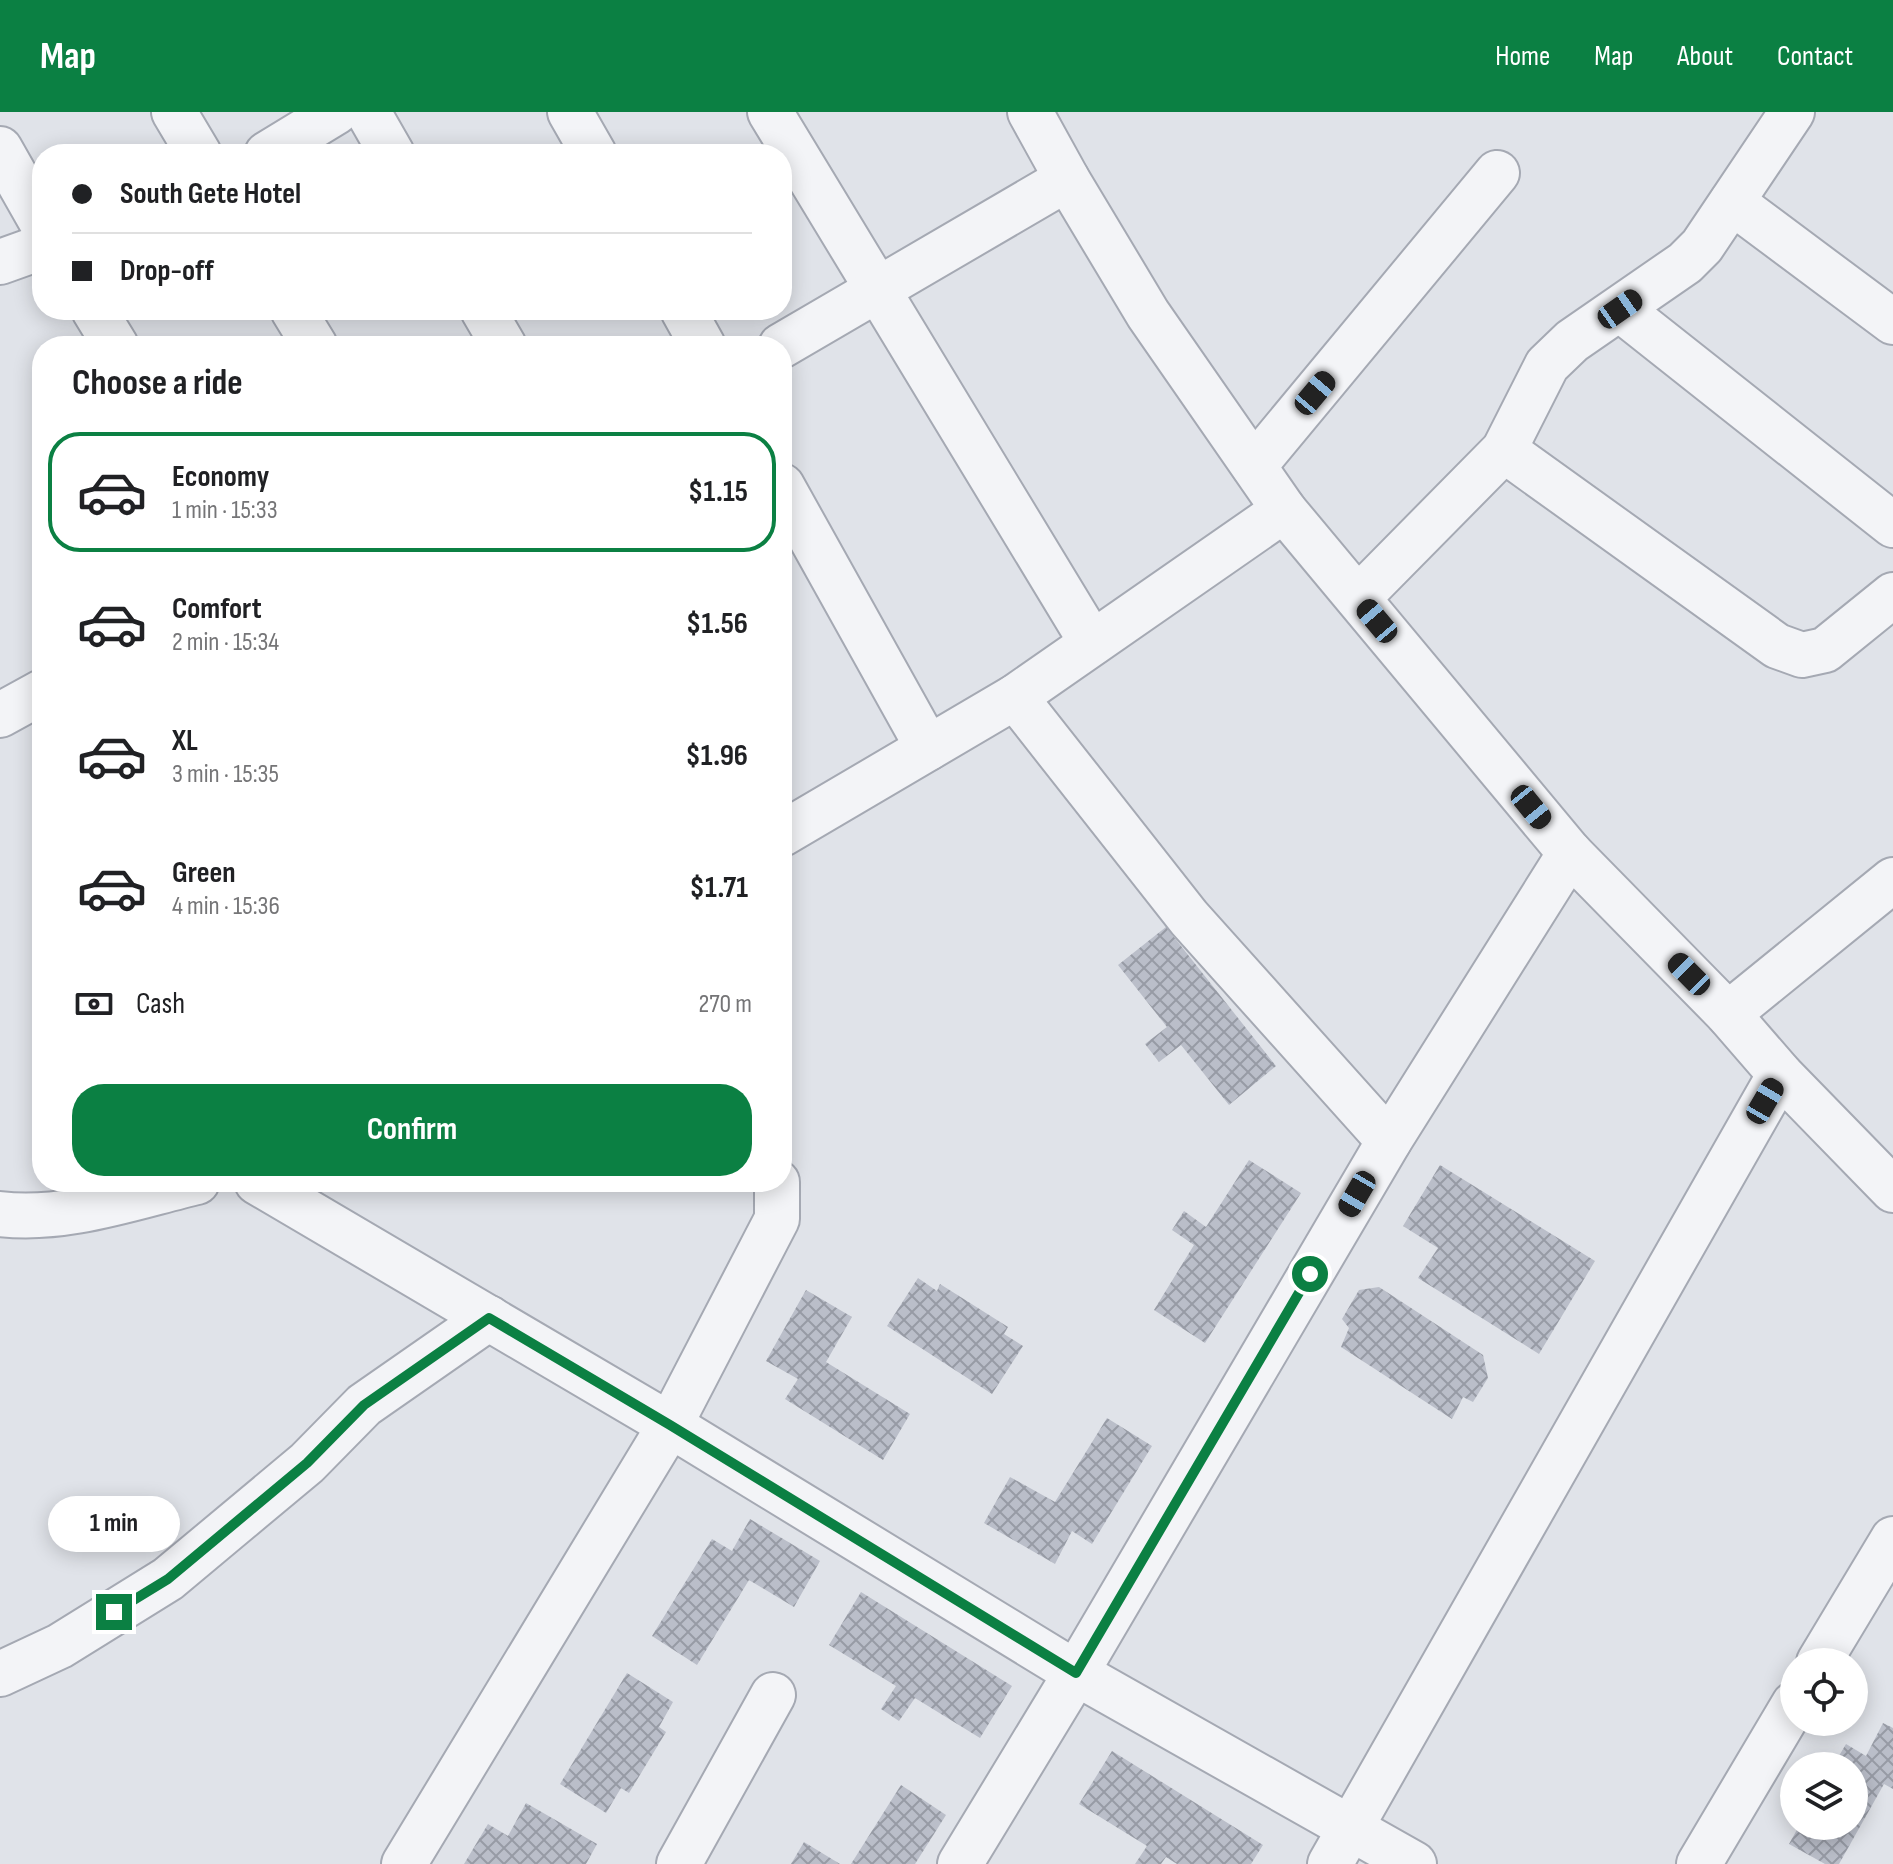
<!DOCTYPE html>
<html lang="en">
<head>
<meta charset="utf-8">
<style>
  :root { --surface:#fff; --page:#f6f6f6; --text:#202124; --muted:#757577; --line:#e0e0e0; --accent:#0b8043 }
  body { margin:0; font-family:"Sofia Sans Condensed",sans-serif; background:var(--page); color:var(--text); height:100vh; display:flex; flex-direction:column; font-size:30px; white-space:nowrap }
  * { box-sizing:border-box; margin:0 }
  p { font-size:26px; color:var(--muted) }
  .icon { flex:none; width:44px; height:44px; fill:none; stroke:currentColor; stroke-width:2; stroke-linecap:round; stroke-linejoin:round }
  .map { position:relative; flex:1; overflow:hidden }
  .side { position:absolute; left:32px; top:224px; width:760px; height:856px; display:flex; flex-direction:column; background:var(--surface); border-radius:32px; box-shadow:0 4px 20px #0003 }
  .side>* { flex:none }
  .hud { position:absolute; left:32px; top:32px; width:760px; height:176px; border-radius:32px; box-shadow:0 4px 20px #0003; display:grid; align-content:center; height:176px; padding:0 40px; background:var(--surface) }
  .tools { position:absolute; left:1780px; top:1536px; display:grid; gap:16px }
  .tools a { display:grid; place-items:center; width:88px; height:88px; border-radius:50%; background:var(--surface); box-shadow:0 4px 20px #0003; font-size:40px }
  .end { position:absolute; width:36px; height:36px; margin:-18px; border:10px solid #0b8043; background:#fff; box-shadow:0 0 0 4px #fff }
  .from { border-radius:50% }
  .bubble { position:absolute; height:56px; border-radius:28px; background:var(--surface); box-shadow:0 4px 20px #0003; font-size:26px; font-weight:700; line-height:56px; text-align:center }
  .car { position:absolute; width:24px; height:48px; margin:-24px -12px; border-radius:10px; box-shadow:0 0 6px 2px #0007; background:linear-gradient(#222 24%,#8ab4d8 0 40%,#222 0 76%,#8ab4d8 0 86%,#222 0) }
  .hud b { display:flex; align-items:center; gap:28px; height:76px; font-size:30px }
  .hud b+b { border-top:2px solid var(--line) }
  .hud i { width:20px; height:20px; background:var(--text) }
  ul { padding:0; list-style:none }
  li { display:flex; align-items:center; gap:24px; height:120px; margin:0 16px 12px; padding:0 24px; border:4px solid transparent; border-radius:32px }
  li div { flex:1 }
  li b { display:block; font-size:30px }
  li em { font-style:normal; font-weight:700 }
  li.on { border-color:var(--accent) }
  li>.icon { width:72px; height:72px; stroke-width:1.5 }
  h2 { padding:0 40px; font-size:36px; line-height:96px }
  .pay { display:flex; align-items:center; gap:20px; height:88px; padding:0 40px; font-size:30px }
  .pay p { margin-inline-start:auto }
  .primary-button { display:flex; gap:16px; margin-top:auto; padding:16px 40px }
  .primary-button a { flex:1; height:92px; border-radius:32px; background:var(--accent); color:#fff; font-size:32px; font-weight:700; line-height:92px; text-align:center }
  header { display:flex; align-items:center; gap:48px; box-sizing:border-box; height:112px; padding:0 40px; background:var(--accent); color:#fff }
  header strong { font-size:38px }
  nav { display:flex; gap:44px; margin-inline-start:auto; font-size:28px }
  .map>svg:first-child { display:block }
  .building { fill:url(#building-cross-hatch) }
  .lines { fill:none; stroke-linecap:round; stroke-linejoin:round }
  .minor-casing { stroke:#a5a9b3; stroke-width:48 }
  .minor { stroke:#f3f4f7; stroke-width:44 }
  .route { stroke:#0b8043; stroke-width:10 }
</style>
</head>
<body>
<header>
<strong>Map</strong>
<nav><a>Home</a><a>Map</a><a>About</a><a>Contact</a></nav>
</header>
<div class="map">
<svg width="1893" height="1752" viewBox="0 0 1893 1752">
  <defs>
    <pattern id="building-cross-hatch" width="8" height="8" patternUnits="userSpaceOnUse" patternTransform="scale(2)"><rect width="8" height="8" fill="#babec9"/><path d="M0 0l8 8M0 8l8-8" fill="none" stroke="#979ba5"/></pattern>
  </defs>
  <rect width="100%" height="100%" fill="#e0e3e9"/>
  <g class="building">
    <path d="M1166 815 1276 954 1229 993 1181 933 1159 950 1145 932 1167 915 1118 853Z"/>
    <path d="M1249 1048 1301 1081 1205 1231 1154 1198 1194 1133 1172 1118 1184 1099 1206 1115Z"/>
    <path d="M1440 1053 1595 1149 1539 1242 1418 1166 1438 1136 1403 1114Z"/>
    <path d="M918 1166 937 1179 940 1172 1008 1215 1004 1222 1023 1234 992 1282 887 1214Z"/>
    <path d="M1379 1175 1483 1243 1488 1266 1473 1290 1463 1285 1452 1307 1341 1235 1349 1216 1342 1207 1359 1178Z"/>
    <path d="M806 1178 852 1205 826 1250 910 1302 883 1348 785 1287 798 1267 766 1249Z"/>
    <path d="M1107 1306 1152 1334 1092 1432 1072 1419 1055 1452 984 1411 1010 1365 1055 1390Z"/>
    <path d="M750 1407 820 1449 794 1495 749 1468 697 1553 652 1524 712 1427 732 1439Z"/>
    <path d="M861 1480 1012 1574 980 1626 915 1586 899 1609 881 1597 896 1574 829 1533Z"/>
    <path d="M627 1561 673 1590 659 1615 666 1620 629 1681 621 1676 606 1701 560 1672Z"/>
    <path d="M1883 1611 1893 1616V1677L1884 1672 1839 1752H1825L1789 1732 1799 1714H1854V1654H1833L1846 1632 1866 1644Z"/>
    <path d="M1112 1639 1263 1733 1251 1752H1177L1166 1745 1161 1752H1135L1147 1734 1079 1692Z"/>
    <path d="M901 1673 946 1703 915 1752H851Z"/>
    <path d="M526 1691 597 1732 586 1752H464L488 1712 508 1724Z"/>
    <path d="M804 1730 840 1752H791Z"/>
  </g>
  <g class="lines">
    <g class="minor-casing">
      <g id="minor">
        <path d="M174 0 199 42"/>
        <path d="M368 0 392 42"/>
        <path d="M570 0 594 42"/>
        <path d="M770 0 1092 531"/>
        <path d="M1030 0 1067 67 1148 202 1284 398 1570 741 1728 902 1780 962 1893 1078"/>
        <path d="M0 37 42 111"/>
        <path d="M267 42 336 0"/>
        <path d="M1732 90 1893 210"/>
        <path d="M0 150 42 135"/>
        <path d="M1620 197 1893 413"/>
        <path d="M94 198 116 234"/>
        <path d="M293 198 315 234"/>
        <path d="M483 198 504 234"/>
        <path d="M683 198 703 234"/>
        <path d="M781 234 1067 67"/>
        <path d="M1504 338 1777 534 1802 543 1825 538 1893 483"/>
        <path d="M1254 354 1497 61"/>
        <path d="M782 374 928 636"/>
        <path d="M1358 486 1504 338 1547 253 1572 229 1685 151 1702 134 1792 0"/>
        <path d="M1015 585 1189 806 1389 1029"/>
        <path d="M0 603 42 580"/>
        <path d="M782 722 1015 585 1284 398"/>
        <path d="M1728 902 1893 768"/>
        <path d="M257 1070 670 1313 777 1107V1070"/>
        <path d="M0 1102C65 1110 134 1085 197 1070"/>
        <path d="M1819 1550 1893 1427"/>
        <path d="M0 1562 60 1534 168 1467 307 1351 364 1293 489 1206"/>
        <path d="M404 1752 670 1313 1076 1561 1414 1752"/>
        <path d="M679 1752 773 1583"/>
        <path d="M960 1752 1076 1561 1389 1029 1570 741"/>
        <path d="M1330 1752 1780 962"/>
        <path d="M1699 1752 1794 1592"/>
      </g>
    </g>
    <use href="#minor" class="minor"/>
  </g>
  <g class="lines">
    <path class="route" d="M114 1500 168 1467 307 1351 364 1293 489 1206 670 1313 1076 1561 1310 1162"/>
  </g>
</svg>
<div class="tools">
<a><svg class="icon" aria-label="locate" viewBox="0 0 24 24"><circle cx="12" cy="12" r="6"/><path d="M12 2v4M12 18v4M2 12h4M18 12h4"/></svg></a>
<a><svg class="icon" aria-label="layers" viewBox="0 0 24 24"><path d="M12 4l9 5-9 5-9-5zM3 14l9 5 9-5"/></svg></a>
</div>
<i class="end from" style="left:1310px;top:1162px"></i>
<i class="end" style="left:114px;top:1500px"></i>
<div class="bubble" style="left:48px;top:1384px;width:132px">1 min</div>
<i class="car" style="left:1620px;top:197px;rotate:55deg"></i>
<i class="car" style="left:1315px;top:281px;rotate:40deg"></i>
<i class="car" style="left:1377px;top:509px;rotate:320deg"></i>
<i class="car" style="left:1531px;top:695px;rotate:141deg"></i>
<i class="car" style="left:1689px;top:862px;rotate:315deg"></i>
<i class="car" style="left:1765px;top:989px;rotate:30deg"></i>
<i class="car" style="left:1357px;top:1082px;rotate:210deg"></i>
<div class="hud">
<b><i class="from"></i>South Gete Hotel</b>
<b><i></i>Drop-off</b>
</div>
<section class="side">
<h2>Choose a ride</h2>
<ul>
<li class="on"><svg class="icon" aria-label="car" viewBox="0 0 24 24"><path d="M5 17H2v-5l4-1 3-4h7l3 4 3 1v5h-3M9 17h6M6 11h13"/><circle cx="7" cy="17" r="2"/><circle cx="17" cy="17" r="2"/></svg><div><b>Economy</b><p>1 min · 15:33</p></div><em>$1.15</em></li>
<li><svg class="icon" aria-label="car" viewBox="0 0 24 24"><path d="M5 17H2v-5l4-1 3-4h7l3 4 3 1v5h-3M9 17h6M6 11h13"/><circle cx="7" cy="17" r="2"/><circle cx="17" cy="17" r="2"/></svg><div><b>Comfort</b><p>2 min · 15:34</p></div><em>$1.56</em></li>
<li><svg class="icon" aria-label="car" viewBox="0 0 24 24"><path d="M5 17H2v-5l4-1 3-4h7l3 4 3 1v5h-3M9 17h6M6 11h13"/><circle cx="7" cy="17" r="2"/><circle cx="17" cy="17" r="2"/></svg><div><b>XL</b><p>3 min · 15:35</p></div><em>$1.96</em></li>
<li><svg class="icon" aria-label="car" viewBox="0 0 24 24"><path d="M5 17H2v-5l4-1 3-4h7l3 4 3 1v5h-3M9 17h6M6 11h13"/><circle cx="7" cy="17" r="2"/><circle cx="17" cy="17" r="2"/></svg><div><b>Green</b><p>4 min · 15:36</p></div><em>$1.71</em></li>
</ul>
<div class="pay"><svg class="icon" aria-label="cash" viewBox="0 0 24 24"><path d="M3 7h18v10H3z"/><circle cx="12" cy="12" r="2"/></svg>Cash<p>270 m</p></div>
<div class="primary-button"><a>Confirm</a></div>
</section>
</div>
</body>
</html>
